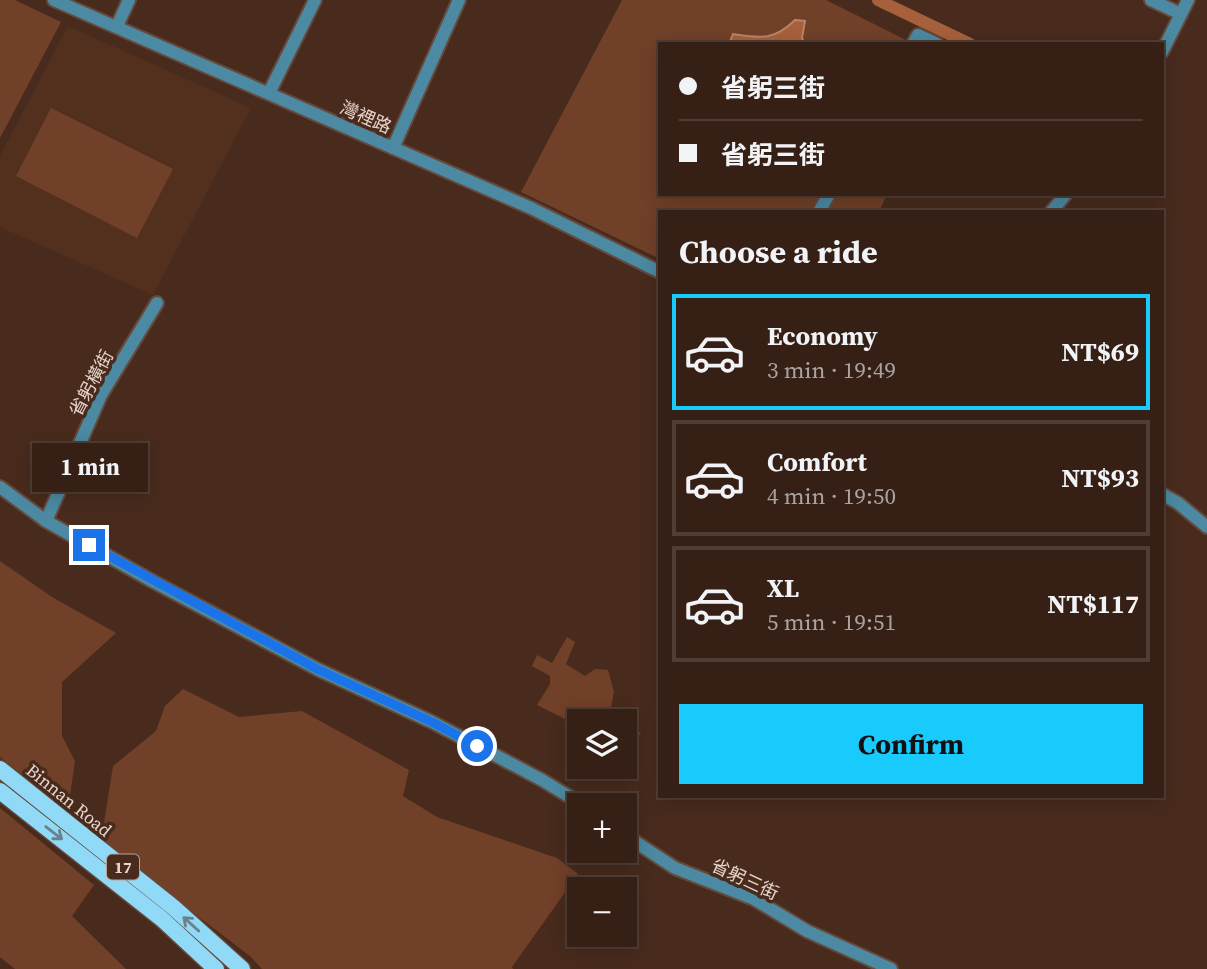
<!DOCTYPE html>
<html lang="en">
<head>
<meta charset="utf-8">
<style>
  :root { --surface:#362016; --page:#3d281f; --text:#f1f3f6; --muted:#aaa3a1; --line:#503e35; --accent:#19cafc }
  body { margin:0; font-family:"Source Serif 4","Noto Sans TC",serif; background:var(--page); color:var(--text); height:100vh; display:flex; flex-direction:column; font-size:26px; white-space:nowrap }
  * { box-sizing:border-box; margin:0 }
  p { font-size:23px; color:var(--muted) }
  .icon { flex:none; width:38px; height:38px; fill:none; stroke:currentColor; stroke-width:2; stroke-linecap:round; stroke-linejoin:round }
  .map { position:relative; flex:1; overflow:hidden }
  .panel { position:absolute; left:658px; top:210px; width:506px; height:588px; display:flex; flex-direction:column; background:var(--surface); border-radius:0px; box-shadow:0 4px 18px #0003,0 0 0 2px var(--line) }
  .panel>* { flex:none }
  .guide { position:absolute; left:658px; top:42px; width:506px; height:154px; border-radius:0px; box-shadow:0 4px 18px #0003,0 0 0 2px var(--line); display:grid; align-content:center; height:154px; padding:0 21px; background:var(--surface) }
  .controls { position:absolute; left:567px; top:709px; display:grid; gap:14px }
  .controls a { display:grid; place-items:center; width:70px; height:70px; border-radius:0px; background:var(--surface); box-shadow:0 4px 18px #0003,0 0 0 2px var(--line); font-size:35px }
  .end { position:absolute; width:32px; height:32px; margin:-16px; border:9px solid #1a73e8; background:#fff; box-shadow:0 0 0 4px #fff }
  .from { border-radius:50% }
  .bubble { position:absolute; height:49px; border-radius:0px; background:var(--surface); box-shadow:0 4px 18px #0003,0 0 0 2px var(--line); font-size:23px; font-weight:700; line-height:49px; text-align:center }
  .guide b { display:flex; align-items:center; gap:24px; height:66px; font-size:26px }
  .guide b+b { border-top:2px solid var(--line) }
  .guide i { width:18px; height:18px; background:var(--text) }
  ul { padding:0; list-style:none }
  li { display:flex; align-items:center; gap:21px; height:116px; margin:0 14px 10px; padding:0 7px; border:4px solid var(--line); border-radius:0px }
  li div { flex:1 }
  li b { display:block; font-size:26px }
  li em { font-style:normal; font-weight:700 }
  li.selected { border-color:var(--accent) }
  li>.icon { width:63px; height:63px; stroke-width:1.5 }
  h2 { padding:0 21px; font-size:32px; line-height:84px }
  .button { display:flex; gap:14px; margin-top:auto; padding:14px 21px }
  .button a { flex:1; height:80px; border-radius:0px; background:var(--accent); color:#111; font-size:28px; font-weight:700; line-height:80px; text-align:center }
  .map>svg:first-child { display:block }
  .built { fill:#53301e }
  .green { fill:#714028 }
  .water { fill:#a7603c; stroke:#ba8367; stroke-width:2 }
  .lines { fill:none; stroke-linecap:round; stroke-linejoin:round }
  .canal { stroke:#a7603c; stroke-width:12 }
  .minor-casing { stroke:#65493c; stroke-width:16 }
  .major-casing { stroke:#65493c; stroke-width:19 }
  .minor { stroke:#4b8aa2; stroke-width:12 }
  .major { stroke:#90daf7; stroke-width:16 }
  .oneway { stroke:#6c828a }
  .route { stroke:#1a73e8; stroke-width:9 }
  .labels { text-anchor:middle; dominant-baseline:central; stroke-width:7; stroke-linejoin:round; paint-order:stroke }
  .shield { fill:#482b1d; stroke:#b8a198; stroke-width:2 }
  .shield-label { font-size:16px; font-weight:bold; fill:#e8d4cc }
  .street-label { font-size:18px; fill:#e8d4cc; stroke:#482b1d }
</style>
</head>
<body>
<div class="map">
<svg width="1207" height="969" viewBox="0 0 1207 969">
  <rect width="100%" height="100%" fill="#482b1d"/>
  <path class="built" d="M68 26 251 108 153 295 0 227V156Z"/>
  <g class="green">
    <path d="M0 0H15L61 22 0 138Z"/>
    <path d="M622 0H826L914 44H660V194H887L879 212H660V259L521 192Z"/>
    <path d="M51 108 173 169 137 238 16 176Z"/>
    <path d="M0 561 52 597 116 633 62 682V736L75 761 68 810 0 757Z"/>
    <path d="M567 637 575 642 566 664 585 676 595 669 608 670 614 692 610 712 623 721H579V726L537 705 550 684V676L532 666 537 655 552 663Z"/>
    <path d="M183 689 239 717 302 711 409 770 403 796 437 817 557 858 578 874 512 967 513 969H262L251 957 101 842 113 766 156 731 165 706Z"/>
    <path d="M625 722 641 733 625 754Z"/>
    <path d="M0 808 94 885 72 916 126 969H15L0 957Z"/>
  </g>
  <path class="water" d="M795 20 805 21 802 38 805 44H729L733 34C760 38 774 41 795 20Z"/>
  <g class="lines">
    <path class="canal" d="M878 0 970 44"/>
    <g class="minor-casing">
      <g id="minor">
        <path d="M54 0 531 208 660 272"/>
        <path d="M1151 0 1181 14"/>
        <path d="M117 26 129 0"/>
        <path d="M913 44 918 35 937 44"/>
        <path d="M1162 52 1188 0"/>
        <path d="M269 93 315 0"/>
        <path d="M393 148 459 0"/>
        <path d="M819 212 829 194"/>
        <path d="M1051 212 1066 194"/>
        <path d="M0 487 46 521 152 581 319 670 432 722 542 780 583 805"/>
        <path d="M1162 494 1178 503 1207 527"/>
        <path d="M46 521 101 395 157 303"/>
        <path d="M625 835 675 868 754 899 807 931 891 969"/>
      </g>
    </g>
    <g class="major-casing">
      <g id="major">
        <path d="M0 769 173 907 242 969"/>
        <path d="M0 791 162 919 216 969"/>
      </g>
    </g>
    <use href="#minor" class="minor"/>
    <use href="#major" class="major"/>
  </g>
  <defs><path id="oneway-shaft" d="M-6 0H5M1.5-3L5.5 0L1.5 3" fill="none" stroke-width="1.6" stroke-linecap="round" stroke-linejoin="round" transform="scale(1.75)"/></defs>
  <g class="oneway">
    <use href="#oneway-shaft" transform="translate(54 833) rotate(38)"/>
    <use href="#oneway-shaft" transform="translate(191 924) rotate(-138)"/>
  </g>
  <g class="lines">
    <path class="route" d="M89 545 319 670 432 722 477 746"/>
  </g>
  <g class="labels">
    <rect class="shield" x="107" y="854.5" width="32" height="25" rx="5"/>
    <g class="shield-label">
      <text x="123" y="867">17</text>
    </g>
    <g class="street-label">
      <text transform="translate(366 117) rotate(24)">灣裡路</text>
      <text transform="translate(91 383) rotate(-62)">省躬橫街</text>
      <text transform="translate(69 800) rotate(39)">Binnan Road</text>
      <text transform="translate(745 879) rotate(25)">省躬三街</text>
    </g>
  </g>
</svg>
<div class="controls">
<a><svg class="icon" aria-label="layers" viewBox="0 0 24 24"><path d="M12 4l9 5-9 5-9-5zM3 14l9 5 9-5"/></svg></a>
<a>+</a>
<a>−</a>
</div>
<i class="end from" style="left:477px;top:746px"></i>
<i class="end" style="left:89px;top:545px"></i>
<div class="bubble" style="left:32px;top:443px;width:116px">1 min</div>
<div class="guide">
<b><i class="from"></i>省躬三街</b>
<b><i></i>省躬三街</b>
</div>
<section class="panel">
<h2>Choose a ride</h2>
<ul>
<li class="selected"><svg class="icon" aria-label="car" viewBox="0 0 24 24"><path d="M5 17H2v-5l4-1 3-4h7l3 4 3 1v5h-3M9 17h6M6 11h13"/><circle cx="7" cy="17" r="2"/><circle cx="17" cy="17" r="2"/></svg><div><b>Economy</b><p>3 min · 19:49</p></div><em>NT$69</em></li>
<li><svg class="icon" aria-label="car" viewBox="0 0 24 24"><path d="M5 17H2v-5l4-1 3-4h7l3 4 3 1v5h-3M9 17h6M6 11h13"/><circle cx="7" cy="17" r="2"/><circle cx="17" cy="17" r="2"/></svg><div><b>Comfort</b><p>4 min · 19:50</p></div><em>NT$93</em></li>
<li><svg class="icon" aria-label="car" viewBox="0 0 24 24"><path d="M5 17H2v-5l4-1 3-4h7l3 4 3 1v5h-3M9 17h6M6 11h13"/><circle cx="7" cy="17" r="2"/><circle cx="17" cy="17" r="2"/></svg><div><b>XL</b><p>5 min · 19:51</p></div><em>NT$117</em></li>
</ul>
<div class="button"><a>Confirm</a></div>
</section>
</div>
</body>
</html>
